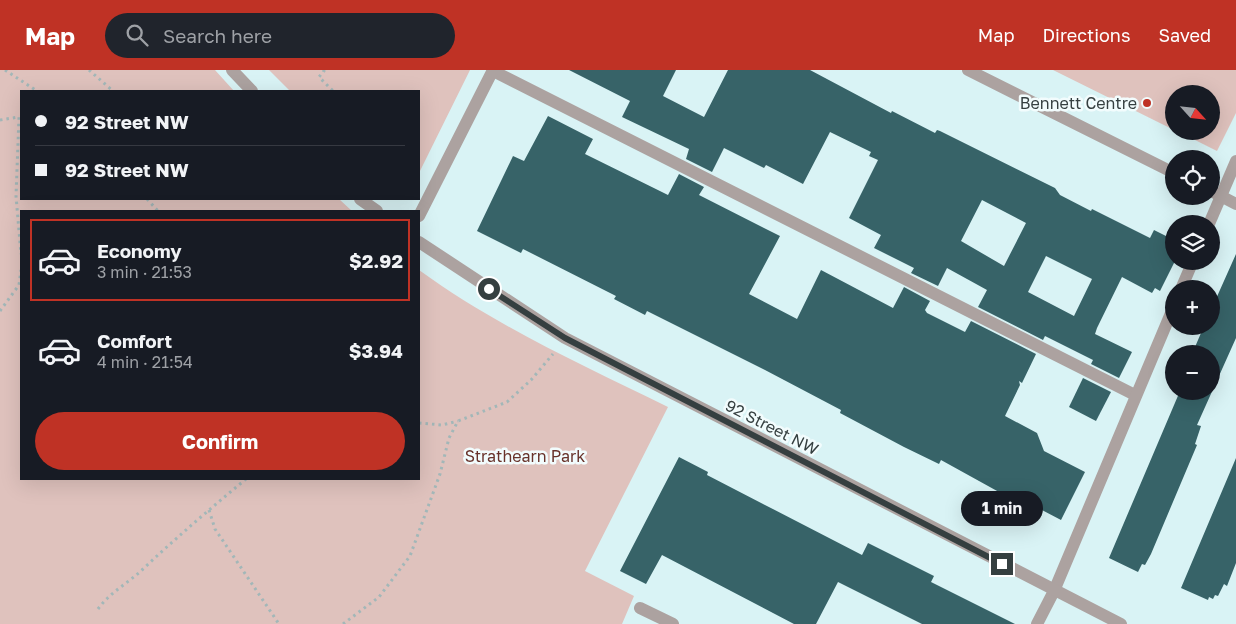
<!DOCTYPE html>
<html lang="en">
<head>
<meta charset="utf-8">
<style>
  :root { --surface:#171b24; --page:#20242c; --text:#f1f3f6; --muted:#9ea1a6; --line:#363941; --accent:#bf3225 }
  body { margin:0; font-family:"Golos Text",sans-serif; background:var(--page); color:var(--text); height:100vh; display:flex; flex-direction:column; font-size:19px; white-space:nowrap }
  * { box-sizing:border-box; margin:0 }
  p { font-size:16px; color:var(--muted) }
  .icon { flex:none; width:28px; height:28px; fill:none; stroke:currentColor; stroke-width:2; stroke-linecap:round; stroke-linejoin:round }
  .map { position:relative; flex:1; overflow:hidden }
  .drawer { position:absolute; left:20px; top:140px; width:400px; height:270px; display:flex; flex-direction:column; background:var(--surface); border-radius:0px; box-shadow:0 5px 20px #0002 }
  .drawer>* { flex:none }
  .hud { position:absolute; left:20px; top:20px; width:400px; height:110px; border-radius:0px; box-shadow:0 5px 20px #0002; display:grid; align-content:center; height:110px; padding:0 15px; background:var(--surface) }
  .needle { width:32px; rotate:117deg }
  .tools { position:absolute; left:1165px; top:15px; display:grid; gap:10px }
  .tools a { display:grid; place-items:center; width:55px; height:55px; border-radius:50%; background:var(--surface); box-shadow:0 5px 20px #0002; font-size:25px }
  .end { position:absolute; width:22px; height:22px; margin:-11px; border:6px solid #353f40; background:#fff; box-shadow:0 0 0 2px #fff }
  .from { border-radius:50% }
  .bubble { position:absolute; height:35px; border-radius:18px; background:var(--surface); box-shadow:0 5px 20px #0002; font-size:16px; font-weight:700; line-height:35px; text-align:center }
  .hud b { display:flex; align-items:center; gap:18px; height:48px; font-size:19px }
  .hud b+b { border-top:1px solid var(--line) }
  .hud i { width:12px; height:12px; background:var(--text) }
  ul { padding:9px 0 0; list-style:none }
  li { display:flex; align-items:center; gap:15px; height:82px; margin:0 10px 8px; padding:0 5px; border:2px solid transparent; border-radius:0px }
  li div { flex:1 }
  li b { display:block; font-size:19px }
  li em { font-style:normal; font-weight:700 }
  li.current { border-color:var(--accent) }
  li>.icon { width:45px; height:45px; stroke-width:1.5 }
  .action { display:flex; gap:10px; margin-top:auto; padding:10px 15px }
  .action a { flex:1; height:58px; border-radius:30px; background:var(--accent); color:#fff; font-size:20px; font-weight:700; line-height:58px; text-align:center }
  header { display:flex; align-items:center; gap:30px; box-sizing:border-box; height:70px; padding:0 25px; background:var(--accent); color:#fff }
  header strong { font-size:24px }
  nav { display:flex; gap:28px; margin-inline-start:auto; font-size:18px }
  .search { width:350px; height:45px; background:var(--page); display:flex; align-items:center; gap:12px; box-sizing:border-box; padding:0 18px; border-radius:28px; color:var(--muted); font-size:19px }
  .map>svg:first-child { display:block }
  .green { fill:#dfc2bd }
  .building { fill:#376368; fill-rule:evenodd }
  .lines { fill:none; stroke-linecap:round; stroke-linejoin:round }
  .path { stroke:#a2b7b8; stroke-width:3; stroke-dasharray:2.5 4; stroke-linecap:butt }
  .lane { stroke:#aca2a0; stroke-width:12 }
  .street { stroke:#aca2a0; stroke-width:12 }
  .route { stroke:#353f40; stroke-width:6 }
  .poi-dot { fill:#bf3225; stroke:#f2fcfd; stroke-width:2 }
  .labels { text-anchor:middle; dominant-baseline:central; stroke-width:5; stroke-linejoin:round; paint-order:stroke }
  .poi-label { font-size:16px; fill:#353f40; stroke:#f2fcfd; text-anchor:end }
  .street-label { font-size:16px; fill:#353f40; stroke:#f2fcfd }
  .park-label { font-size:16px; fill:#68322a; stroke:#f2fcfd }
</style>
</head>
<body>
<header>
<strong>Map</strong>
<div class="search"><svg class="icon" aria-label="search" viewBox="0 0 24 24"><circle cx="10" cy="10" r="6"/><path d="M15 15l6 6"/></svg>Search here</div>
<nav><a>Map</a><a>Directions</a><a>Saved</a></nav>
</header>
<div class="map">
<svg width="1236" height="554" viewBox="0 0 1236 554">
  <rect width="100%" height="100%" fill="#d9f3f5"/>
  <g class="green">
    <path d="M0 0H215L234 21H21V129H339L352 141H21V409H419V200C496 256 582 295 668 337L585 501 634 526 622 554H0Z"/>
    <path d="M269 0H470L419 103V21H290Z"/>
    <path d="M1053 0H1236V43L1217 81 1177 61H1211V24H1174V60Z"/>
  </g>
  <g class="building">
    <path d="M569 0H676L663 26 704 47 728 0H810L891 43 892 41 935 63 937 60 940 61 1055 118 1060 125 1091 141 1092 139 1150 168 1154 160 1174 170V193L1160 221 1155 218 1152 223 1122 207 1097 258 1095 264 1132 282 1119 308 1091 294 1093 290 1045 266 1043 270 978 237 987 220 947 198 938 216 911 203 914 198 874 178 881 165 849 148 878 90 869 86 871 82 830 62 803 114 766 95 764 98 724 78 712 102 686 89 689 79 622 47 630 31ZM982 130 1026 153 1004 196 961 171ZM1046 186 1092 209 1074 246 1028 222Z"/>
    <path d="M548 46 593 69 585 84 668 125 679 104 704 117 699 125 780 166 749 224 797 249 821 200 893 238 904 217 930 231 925 240 927 243 965 262 971 251 1036 284 1022 313 1019 311 1020 315 1005 346 1037 363 1044 381 1085 402 1061 450 1019 428 1017 432 941 390 939 394 904 377 840 343 841 340 765 300 647 241 645 245 614 229 616 226 523 179 521 183 477 161 513 86 524 91Z"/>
    <path d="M1236 184V268L1197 355 1201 356 1195 374 1197 375 1151 484 1145 495 1142 494 1138 502 1109 488 1180 321H1211V284H1192L1204 256H1211V240Z"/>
    <path d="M1083 308 1111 322 1096 351 1069 337Z"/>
    <path d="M679 387 708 402 707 405 862 485 868 473 934 506 931 512 1015 554H922L838 512 816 554H794L662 485 646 514 620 501Z"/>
    <path d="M1236 388V493L1227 516 1224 514 1218 526 1215 525 1213 529 1209 527 1208 530 1181 518Z"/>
  </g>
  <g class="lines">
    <g class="path">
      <path d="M5 0 37 21"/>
      <path d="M89 0 113 21"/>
      <path d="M323 0 324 1 319 7 333 21"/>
      <path d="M0 50 19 47 16 126 21 184"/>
      <path d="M147 129 158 141"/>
      <path d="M0 241 19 215 21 200"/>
      <path d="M419 353 442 355 458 351"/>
      <path d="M209 440 215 459 279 554"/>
      <path d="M98 539C111 521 129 513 144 498 177 467 211 438 246 409"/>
      <path d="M343 554 379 527 410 486 440 404 449 368 458 351 507 332 531 310 553 284"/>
    </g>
    <g class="lane">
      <path d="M493 1 1135 325"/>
      <path d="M1209 154 1236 91"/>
      <path d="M1181 219 1193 191"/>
      <path d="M640 538 673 554"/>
      <path d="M1037 554 1054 521 1174 236"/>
    </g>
    <g class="street">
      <path d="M232 0 252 21"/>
      <path d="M968 0 1174 103"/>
      <path d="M1211 121 1236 134"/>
      <path d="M360 129 377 141"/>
      <path d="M419 146 493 0"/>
      <path d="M419 172 565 268 1121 554"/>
    </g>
  </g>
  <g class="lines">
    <path class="route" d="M489 219 565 268 1002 494"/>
  </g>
  <circle class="poi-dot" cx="1147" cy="33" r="5"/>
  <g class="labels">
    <g class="poi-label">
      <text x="1137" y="33">Bennett Centre</text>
    </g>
    <g class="street-label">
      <text transform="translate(772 357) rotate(27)">92 Street NW</text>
    </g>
    <g class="park-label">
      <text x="525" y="386">Strathearn Park</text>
    </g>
  </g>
</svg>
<div class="tools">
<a><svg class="needle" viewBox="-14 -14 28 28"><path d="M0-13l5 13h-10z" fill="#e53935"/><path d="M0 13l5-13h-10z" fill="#9ea1a6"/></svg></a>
<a><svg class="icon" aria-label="locate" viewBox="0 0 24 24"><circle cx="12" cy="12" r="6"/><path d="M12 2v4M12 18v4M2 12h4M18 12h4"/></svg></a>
<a><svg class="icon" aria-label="layers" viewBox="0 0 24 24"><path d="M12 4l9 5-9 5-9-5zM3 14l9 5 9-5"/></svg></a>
<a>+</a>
<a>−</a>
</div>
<i class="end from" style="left:489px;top:219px"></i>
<i class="end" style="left:1002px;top:494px"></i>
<div class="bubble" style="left:961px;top:421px;width:82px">1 min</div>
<div class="hud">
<b><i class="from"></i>92 Street NW</b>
<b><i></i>92 Street NW</b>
</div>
<section class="drawer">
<ul>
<li class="current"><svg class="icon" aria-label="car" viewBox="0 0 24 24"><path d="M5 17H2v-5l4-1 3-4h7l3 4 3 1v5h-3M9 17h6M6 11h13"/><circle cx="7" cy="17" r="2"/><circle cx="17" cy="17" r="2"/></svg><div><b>Economy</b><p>3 min · 21:53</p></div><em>$2.92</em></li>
<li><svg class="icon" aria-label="car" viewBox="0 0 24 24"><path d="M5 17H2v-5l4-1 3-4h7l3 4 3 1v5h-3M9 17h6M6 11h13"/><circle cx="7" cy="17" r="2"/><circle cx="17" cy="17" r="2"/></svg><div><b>Comfort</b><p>4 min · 21:54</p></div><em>$3.94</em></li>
</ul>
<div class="action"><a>Confirm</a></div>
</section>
</div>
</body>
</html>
